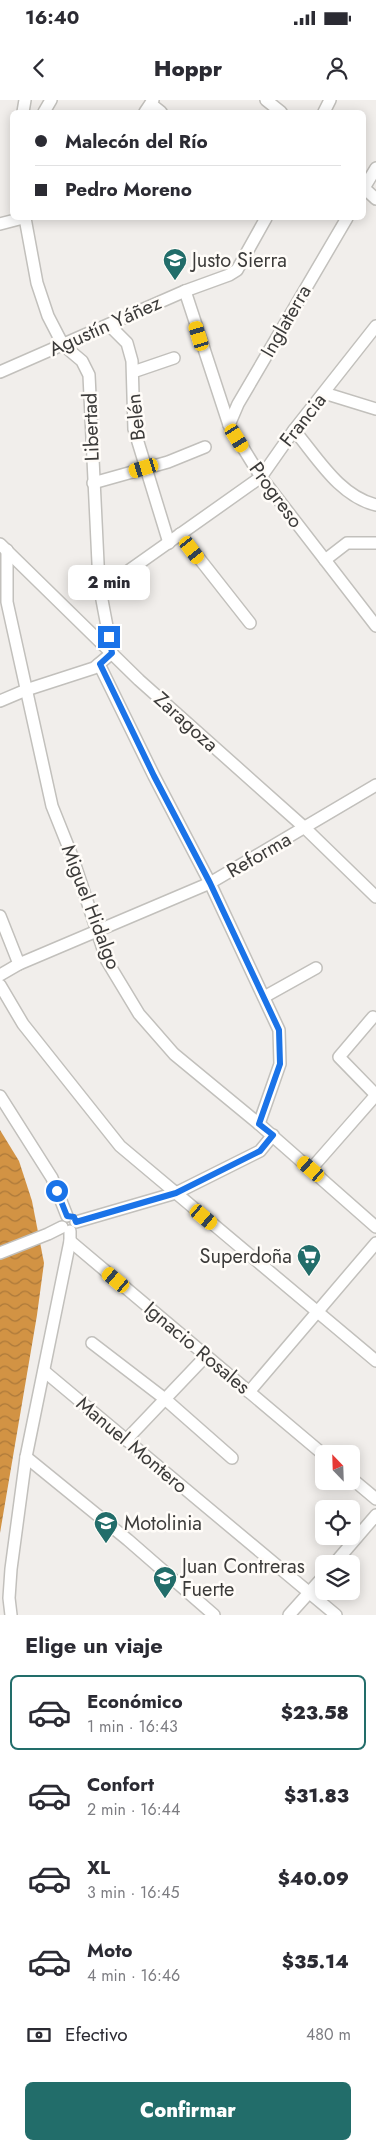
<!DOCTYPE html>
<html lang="es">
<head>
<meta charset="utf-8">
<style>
  :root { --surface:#fff; --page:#f2f2f3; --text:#2b2b33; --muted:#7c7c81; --line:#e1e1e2; --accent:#226d6a }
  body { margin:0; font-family:Jost,sans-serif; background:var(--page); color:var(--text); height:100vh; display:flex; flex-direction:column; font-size:19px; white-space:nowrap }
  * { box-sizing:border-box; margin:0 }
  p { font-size:16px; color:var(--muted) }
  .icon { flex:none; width:28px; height:28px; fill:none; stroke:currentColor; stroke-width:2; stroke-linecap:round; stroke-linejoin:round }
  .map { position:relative; height:1515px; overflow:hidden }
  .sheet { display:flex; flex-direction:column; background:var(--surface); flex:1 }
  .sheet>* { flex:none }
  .top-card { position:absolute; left:10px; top:10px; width:356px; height:110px; border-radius:8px; box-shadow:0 2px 12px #0003; display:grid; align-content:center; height:110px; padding:0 25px; background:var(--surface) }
  .needle { width:32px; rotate:337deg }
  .fabs { position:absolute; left:315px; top:1345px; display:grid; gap:10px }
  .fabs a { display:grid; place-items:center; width:45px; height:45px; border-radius:8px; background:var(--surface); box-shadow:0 2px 12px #0003; font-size:25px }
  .end { position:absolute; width:22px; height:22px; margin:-11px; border:6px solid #1a73e8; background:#fff; box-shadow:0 0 0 2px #fff }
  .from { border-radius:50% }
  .bubble { position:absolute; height:35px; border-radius:8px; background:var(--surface); box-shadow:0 2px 12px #0003; font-size:16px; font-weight:800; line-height:35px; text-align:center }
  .car { position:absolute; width:15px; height:30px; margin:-15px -8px; border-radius:6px; box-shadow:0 0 4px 1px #0007; background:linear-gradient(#f5c518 24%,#345 0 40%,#f5c518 0 76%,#345 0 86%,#f5c518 0) }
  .top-card b { display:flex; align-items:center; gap:18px; height:48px; font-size:19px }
  .top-card b+b { border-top:1px solid var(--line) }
  .top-card i { width:12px; height:12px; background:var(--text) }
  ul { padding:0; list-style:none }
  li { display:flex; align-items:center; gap:15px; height:75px; margin:0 10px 8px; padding:0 15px; border:2px solid transparent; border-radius:8px }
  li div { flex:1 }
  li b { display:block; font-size:19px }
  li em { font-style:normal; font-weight:800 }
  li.selected { border-color:var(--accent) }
  li>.icon { width:45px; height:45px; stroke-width:1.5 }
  h2 { padding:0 25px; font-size:22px; line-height:60px }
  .pay { display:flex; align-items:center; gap:12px; height:55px; padding:0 25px; font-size:19px }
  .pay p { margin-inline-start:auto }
  .button { display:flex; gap:10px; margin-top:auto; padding:10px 25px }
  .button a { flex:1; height:58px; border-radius:8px; background:var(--accent); color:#fff; font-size:20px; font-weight:800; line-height:58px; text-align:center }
  .status { display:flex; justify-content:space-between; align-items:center; height:35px; padding:0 25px; background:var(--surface); direction:ltr }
  .status svg { height:14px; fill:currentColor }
  header { display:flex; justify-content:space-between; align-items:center; height:65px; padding:0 25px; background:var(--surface); font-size:22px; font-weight:800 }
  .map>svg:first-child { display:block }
  .water { fill:url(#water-waves) }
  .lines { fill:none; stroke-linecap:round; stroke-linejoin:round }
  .minor-casing { stroke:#c2c0bc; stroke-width:14 }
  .minor { stroke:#fff; stroke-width:11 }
  .route { stroke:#1a73e8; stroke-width:6 }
  .labels { text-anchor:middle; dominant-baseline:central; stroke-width:5; stroke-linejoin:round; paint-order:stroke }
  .poi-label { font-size:20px; fill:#3c3b3a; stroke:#fffcf8; text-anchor:start }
  .street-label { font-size:20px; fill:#3c3b3a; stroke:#fffcf8 }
</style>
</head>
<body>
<div class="status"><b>16:40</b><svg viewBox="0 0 49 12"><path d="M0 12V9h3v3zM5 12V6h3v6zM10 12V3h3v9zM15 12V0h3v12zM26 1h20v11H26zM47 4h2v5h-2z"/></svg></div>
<header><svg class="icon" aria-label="back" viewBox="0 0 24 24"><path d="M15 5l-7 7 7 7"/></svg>Hoppr<svg class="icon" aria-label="person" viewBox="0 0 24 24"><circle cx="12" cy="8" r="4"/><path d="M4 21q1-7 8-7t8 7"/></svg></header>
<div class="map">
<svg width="376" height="1515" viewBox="0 0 376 1515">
  <defs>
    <pattern id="water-waves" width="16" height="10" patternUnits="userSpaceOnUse" patternTransform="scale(1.25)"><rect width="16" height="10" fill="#d29344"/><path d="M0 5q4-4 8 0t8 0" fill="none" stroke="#ac793a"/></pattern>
  </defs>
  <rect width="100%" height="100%" fill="#f1eeeb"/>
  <path class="water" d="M0 1030 19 1061 32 1101 44 1163 37 1215 0 1433Z"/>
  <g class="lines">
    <g class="minor-casing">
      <g id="minor">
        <path d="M266 0 281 12"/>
        <path d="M151 4 161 12"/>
        <path d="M23 12 25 0"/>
        <path d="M44 12 51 0"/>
        <path d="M145 12 153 0"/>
        <path d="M324 12 330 0"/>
        <path d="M364 88 376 68"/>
        <path d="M364 88 376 99"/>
        <path d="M0 124 23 118"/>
        <path d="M185 191 229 325 261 377 376 526"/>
        <path d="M109 225 127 243 132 261 134 329 169 443"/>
        <path d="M0 272 185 191 229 175 237 170 266 118"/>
        <path d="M133 272 174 258"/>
        <path d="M324 293 376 309"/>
        <path d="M229 325 238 304 347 118"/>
        <path d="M294 330C317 357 339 396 376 405"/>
        <path d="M93 383 168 362 205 347"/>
        <path d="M180 434 250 523"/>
        <path d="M0 444 139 580 305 728 376 797"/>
        <path d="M7 450V502L52 706 72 756 107 861 139 914 174 954 259 1024 376 1127"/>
        <path d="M325 460 347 443H376"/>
        <path d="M100 491 261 377 294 330 376 226"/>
        <path d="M99 564 154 676 210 783 279 930 280 964 259 1024"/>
        <path d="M0 601 26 590 94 568 112 553 99 484 89 275 82 261 63 245 48 216 37 183 25 118"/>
        <path d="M0 816 19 864"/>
        <path d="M0 875 19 864 210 783 376 685"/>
        <path d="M0 885 23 924 120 1046 376 1261"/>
        <path d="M264 897 316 868"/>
        <path d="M373 917 339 957 376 995"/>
        <path d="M0 996 52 1078 67 1116"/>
        <path d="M311 1069 376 995"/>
        <path d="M76 1122 176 1093 260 1051 273 1035"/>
        <path d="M70 1141 324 1355"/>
        <path d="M0 1153 48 1134 62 1127"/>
        <path d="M92 1243 165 1299 232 1358"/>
        <path d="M44 1271 336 1515"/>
        <path d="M249 1292 376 1143"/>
        <path d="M126 1340 206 1256"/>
        <path d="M26 1357 128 1440 214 1515"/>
        <path d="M351 1378 376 1399"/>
        <path d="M334 1464 376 1415"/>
        <path d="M11 1515 9 1498 11 1469 26 1357 70 1141V1131"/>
        <path d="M289 1515 324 1476"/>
      </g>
    </g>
    <use href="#minor" class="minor"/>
  </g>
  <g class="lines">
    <path class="route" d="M57 1091 67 1116 74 1117 76 1122 176 1093 260 1051 273 1035 259 1024 280 964 279 930 210 783 154 676 100 564 112 553 109 537"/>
  </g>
  <defs>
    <g id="school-pin" transform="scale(1.25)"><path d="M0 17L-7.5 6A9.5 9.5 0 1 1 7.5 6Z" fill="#226d6a" stroke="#fffcf8"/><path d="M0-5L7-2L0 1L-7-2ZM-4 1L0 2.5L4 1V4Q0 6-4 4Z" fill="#fff"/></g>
    <g id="supermarket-pin" transform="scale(1.25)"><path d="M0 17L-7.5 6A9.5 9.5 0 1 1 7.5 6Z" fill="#226d6a" stroke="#fffcf8"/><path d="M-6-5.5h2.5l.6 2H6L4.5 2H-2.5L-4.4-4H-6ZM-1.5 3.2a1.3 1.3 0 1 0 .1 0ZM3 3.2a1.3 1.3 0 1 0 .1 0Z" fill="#fff"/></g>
  </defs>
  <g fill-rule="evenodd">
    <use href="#school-pin" x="175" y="160"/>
    <use href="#supermarket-pin" x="309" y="1156"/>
    <use href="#school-pin" x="106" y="1423"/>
    <use href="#school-pin" x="165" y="1478"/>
  </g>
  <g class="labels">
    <g class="poi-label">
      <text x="192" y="160">Justo Sierra</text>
      <text x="292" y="1156" text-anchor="end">Superdoña</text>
      <text x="124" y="1423">Motolinia</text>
      <text x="182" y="1466">Juan Contreras<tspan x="182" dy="23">Fuerte</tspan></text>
    </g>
    <g class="street-label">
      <text transform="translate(286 221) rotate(-60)">Inglaterra</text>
      <text transform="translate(105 226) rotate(-24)">Agustín Yáñez</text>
      <text transform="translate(136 317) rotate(-96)">Belén</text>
      <text transform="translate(303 320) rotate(-52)">Francia</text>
      <text transform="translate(91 327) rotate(-92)">Libertad</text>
      <text transform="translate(276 395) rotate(54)">Progreso</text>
      <text transform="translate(186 622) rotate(42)">Zaragoza</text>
      <text transform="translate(259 755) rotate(-30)">Reforma</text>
      <text transform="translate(91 807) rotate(69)">Miguel Hidalgo</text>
      <text transform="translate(197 1248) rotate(40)">Ignacio Rosales</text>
      <text transform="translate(132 1345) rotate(40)">Manuel Montero</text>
    </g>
  </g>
</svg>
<div class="fabs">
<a><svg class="needle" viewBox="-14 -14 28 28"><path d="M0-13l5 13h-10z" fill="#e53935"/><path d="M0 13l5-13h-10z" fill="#7c7c81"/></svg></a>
<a><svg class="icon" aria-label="locate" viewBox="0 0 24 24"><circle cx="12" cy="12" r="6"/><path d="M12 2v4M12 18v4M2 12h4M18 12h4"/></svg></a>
<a><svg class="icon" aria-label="layers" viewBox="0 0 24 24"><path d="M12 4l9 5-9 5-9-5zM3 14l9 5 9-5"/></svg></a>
</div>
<i class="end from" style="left:57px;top:1091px"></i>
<i class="end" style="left:109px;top:537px"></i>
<div class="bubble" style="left:68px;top:465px;width:82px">2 min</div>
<i class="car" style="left:199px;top:236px;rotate:343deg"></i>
<i class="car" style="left:237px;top:338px;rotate:148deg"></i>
<i class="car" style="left:144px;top:368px;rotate:253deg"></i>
<i class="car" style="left:192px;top:450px;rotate:143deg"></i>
<i class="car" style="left:311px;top:1069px;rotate:311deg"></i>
<i class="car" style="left:204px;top:1117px;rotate:130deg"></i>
<i class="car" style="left:116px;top:1180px;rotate:310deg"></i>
<div class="top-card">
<b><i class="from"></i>Malecón del Río</b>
<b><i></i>Pedro Moreno</b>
</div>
</div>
<section class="sheet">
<h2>Elige un viaje</h2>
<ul>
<li class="selected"><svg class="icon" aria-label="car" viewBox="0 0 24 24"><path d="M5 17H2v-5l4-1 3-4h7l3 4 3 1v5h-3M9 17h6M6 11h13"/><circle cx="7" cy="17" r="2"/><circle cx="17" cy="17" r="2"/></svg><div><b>Económico</b><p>1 min · 16:43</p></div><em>$23.58</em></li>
<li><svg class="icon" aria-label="car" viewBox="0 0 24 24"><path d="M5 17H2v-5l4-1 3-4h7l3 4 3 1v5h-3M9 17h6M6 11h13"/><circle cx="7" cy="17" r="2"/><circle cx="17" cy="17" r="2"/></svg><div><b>Confort</b><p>2 min · 16:44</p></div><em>$31.83</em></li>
<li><svg class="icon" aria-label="car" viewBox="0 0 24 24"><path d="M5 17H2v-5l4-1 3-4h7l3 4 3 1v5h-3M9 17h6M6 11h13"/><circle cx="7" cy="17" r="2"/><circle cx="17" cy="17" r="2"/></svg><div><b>XL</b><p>3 min · 16:45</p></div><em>$40.09</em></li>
<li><svg class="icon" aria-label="car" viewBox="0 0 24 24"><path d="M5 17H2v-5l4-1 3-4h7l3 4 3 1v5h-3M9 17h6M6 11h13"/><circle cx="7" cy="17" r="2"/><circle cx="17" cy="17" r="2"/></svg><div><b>Moto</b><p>4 min · 16:46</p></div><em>$35.14</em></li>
</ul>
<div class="pay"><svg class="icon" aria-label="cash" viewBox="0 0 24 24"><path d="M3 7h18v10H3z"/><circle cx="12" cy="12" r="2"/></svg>Efectivo<p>480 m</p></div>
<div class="button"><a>Confirmar</a></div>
</section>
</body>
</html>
